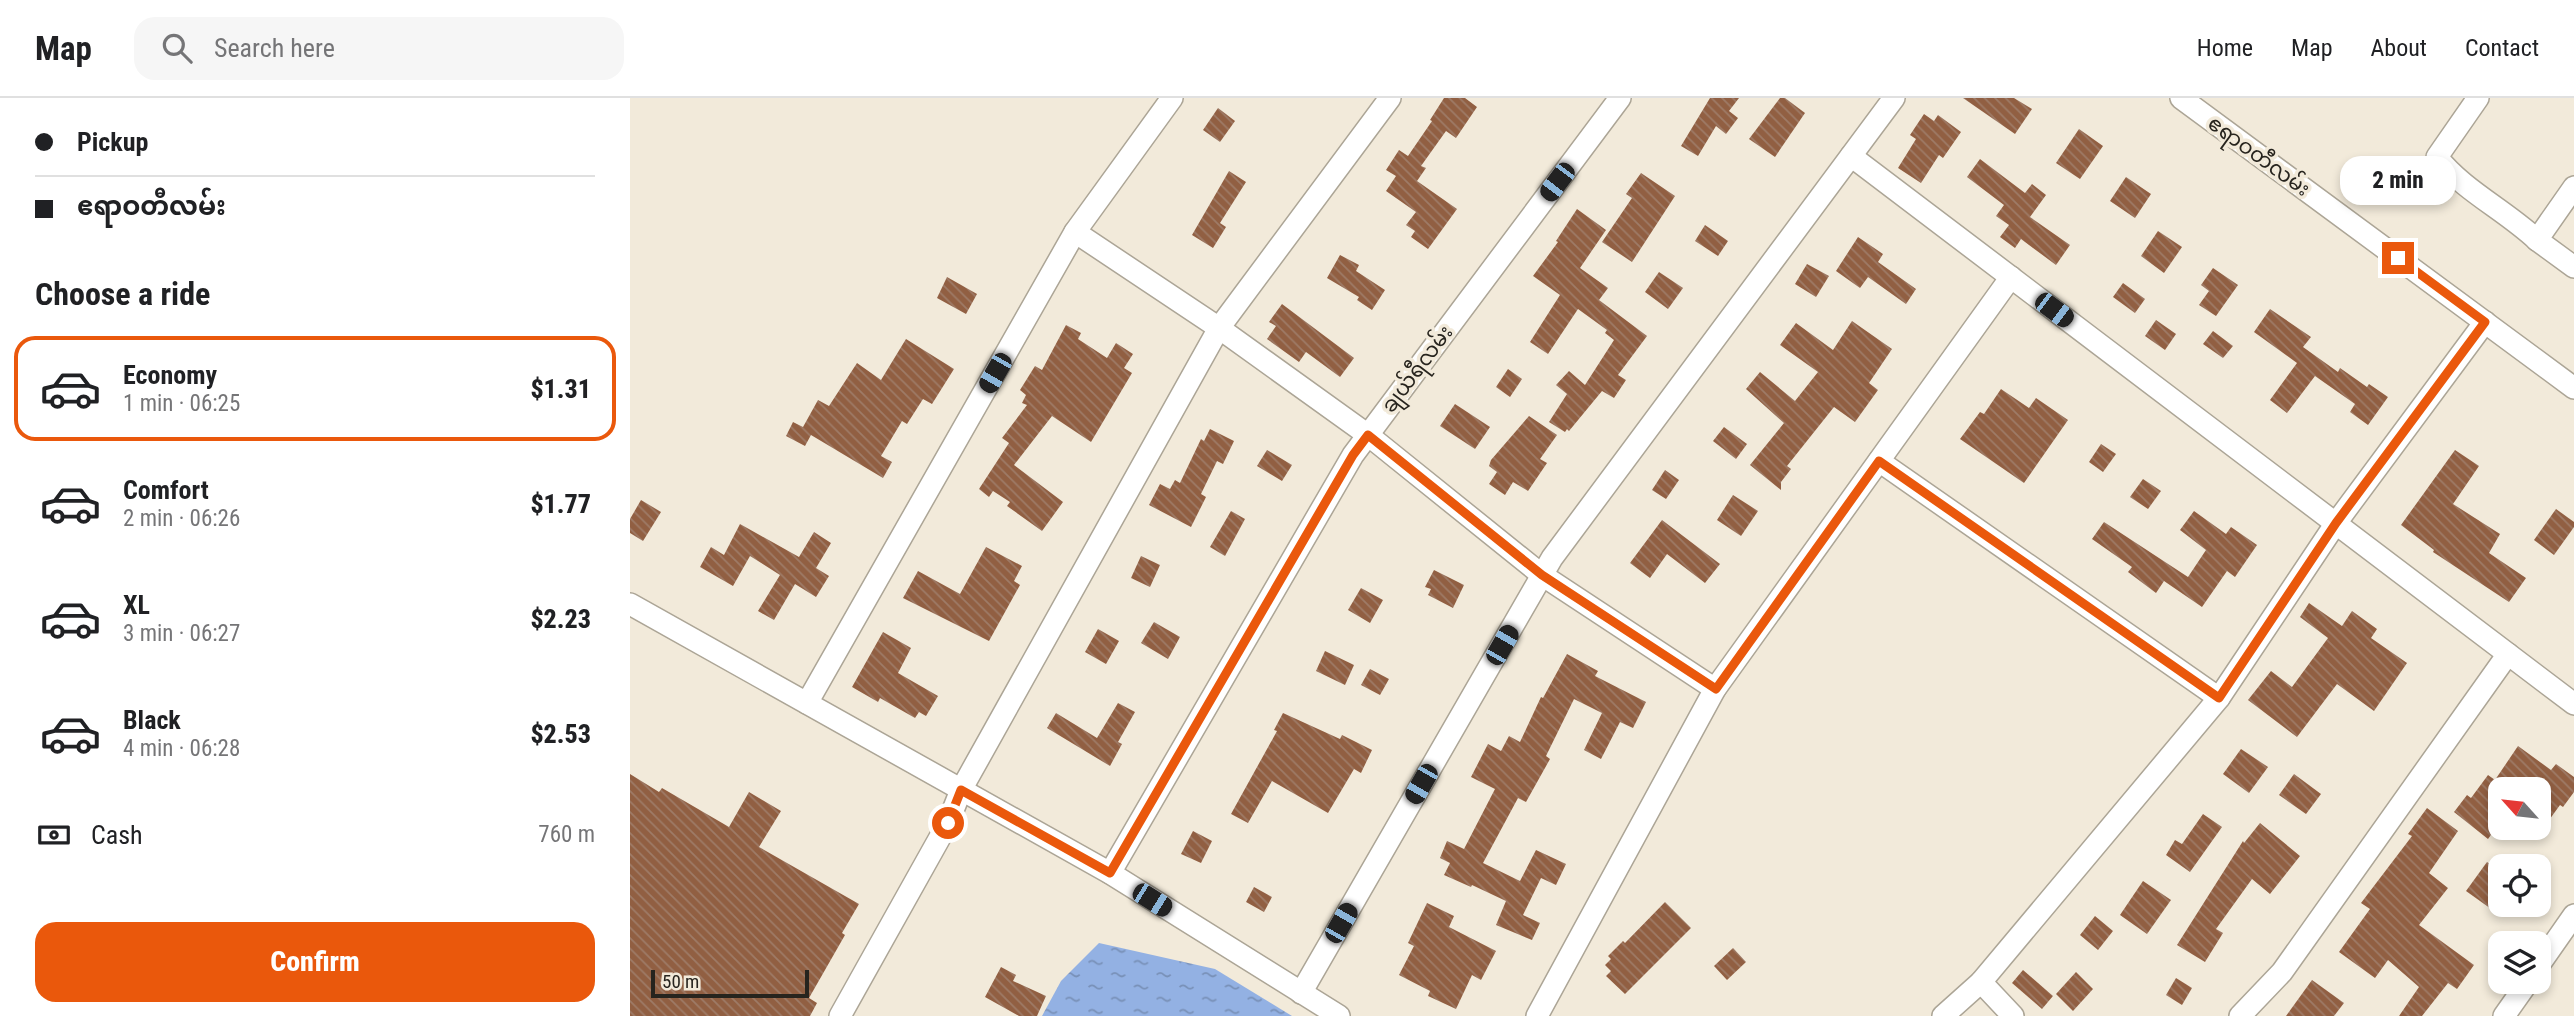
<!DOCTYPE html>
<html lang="en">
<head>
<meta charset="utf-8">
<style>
  :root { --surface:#fff; --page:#f6f6f6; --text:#202124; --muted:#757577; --line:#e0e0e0; --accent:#ea580c }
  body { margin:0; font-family:"Roboto Condensed","Noto Sans Myanmar",sans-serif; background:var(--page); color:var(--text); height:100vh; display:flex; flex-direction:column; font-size:26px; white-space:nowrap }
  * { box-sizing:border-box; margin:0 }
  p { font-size:23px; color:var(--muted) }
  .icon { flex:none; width:38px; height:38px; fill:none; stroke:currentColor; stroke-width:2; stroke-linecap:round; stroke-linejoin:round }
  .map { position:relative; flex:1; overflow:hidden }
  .details { display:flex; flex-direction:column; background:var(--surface); width:630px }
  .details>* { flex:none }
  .top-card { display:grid; align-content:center; height:154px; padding:0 35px; background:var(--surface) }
  .needle { width:46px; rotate:297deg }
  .buttons { position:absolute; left:1858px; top:679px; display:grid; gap:14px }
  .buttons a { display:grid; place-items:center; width:63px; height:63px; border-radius:14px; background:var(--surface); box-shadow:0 4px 10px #0003; font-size:35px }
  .scale { position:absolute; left:21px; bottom:18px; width:158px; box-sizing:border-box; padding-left:7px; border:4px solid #27241e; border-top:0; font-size:19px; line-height:24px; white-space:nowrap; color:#27241e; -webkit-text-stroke:5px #f2eada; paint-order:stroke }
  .end { position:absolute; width:32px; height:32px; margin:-16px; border:9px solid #ea580c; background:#fff; box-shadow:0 0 0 4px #fff }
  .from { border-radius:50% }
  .bubble { position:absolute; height:49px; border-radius:21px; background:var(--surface); box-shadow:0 4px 10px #0003; font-size:23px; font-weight:800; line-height:49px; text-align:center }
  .car { position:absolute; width:21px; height:42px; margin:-21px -10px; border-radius:9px; box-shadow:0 0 5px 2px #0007; background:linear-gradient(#222 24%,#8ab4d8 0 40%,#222 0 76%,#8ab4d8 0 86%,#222 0) }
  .top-card b { display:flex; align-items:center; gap:24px; height:66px; font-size:26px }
  .top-card b+b { border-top:2px solid var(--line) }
  .top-card i { width:18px; height:18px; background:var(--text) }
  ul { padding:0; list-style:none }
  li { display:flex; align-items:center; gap:21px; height:105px; margin:0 14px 10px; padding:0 21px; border:4px solid transparent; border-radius:21px }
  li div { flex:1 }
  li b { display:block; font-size:26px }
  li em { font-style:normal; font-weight:800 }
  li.current { border-color:var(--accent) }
  li>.icon { width:63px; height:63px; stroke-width:1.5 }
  h2 { padding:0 35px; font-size:32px; line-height:84px }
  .pay { display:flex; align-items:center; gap:18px; height:77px; padding:0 35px; font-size:26px }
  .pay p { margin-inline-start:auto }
  .button { display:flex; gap:14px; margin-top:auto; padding:14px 35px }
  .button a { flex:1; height:80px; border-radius:21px; background:var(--accent); color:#fff; font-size:28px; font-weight:800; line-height:80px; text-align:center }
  header { display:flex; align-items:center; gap:42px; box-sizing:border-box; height:98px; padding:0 35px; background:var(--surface); border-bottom:2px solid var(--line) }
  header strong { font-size:33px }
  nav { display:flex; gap:38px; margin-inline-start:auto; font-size:24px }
  .search { width:490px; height:63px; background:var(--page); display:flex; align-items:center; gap:18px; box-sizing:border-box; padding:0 24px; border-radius:21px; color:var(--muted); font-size:26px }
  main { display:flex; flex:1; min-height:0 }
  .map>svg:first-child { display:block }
  .water { fill:url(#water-ripples) }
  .building { fill:url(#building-back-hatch) }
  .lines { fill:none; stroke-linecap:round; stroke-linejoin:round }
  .minor-casing { stroke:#aca596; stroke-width:24 }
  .minor { stroke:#fff; stroke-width:21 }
  .route { stroke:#ea580c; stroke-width:9 }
  .labels { text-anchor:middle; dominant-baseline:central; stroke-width:7; stroke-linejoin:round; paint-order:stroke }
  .street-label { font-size:21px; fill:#27241e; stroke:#f2eada }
</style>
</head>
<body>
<header>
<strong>Map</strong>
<div class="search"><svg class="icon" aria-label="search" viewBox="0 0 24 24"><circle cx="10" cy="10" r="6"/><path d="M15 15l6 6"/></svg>Search here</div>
<nav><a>Home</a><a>Map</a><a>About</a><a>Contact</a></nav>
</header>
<main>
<section class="details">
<div class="top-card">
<b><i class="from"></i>Pickup</b>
<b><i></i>ဧရာဝတီလမ်း</b>
</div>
<h2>Choose a ride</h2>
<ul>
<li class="current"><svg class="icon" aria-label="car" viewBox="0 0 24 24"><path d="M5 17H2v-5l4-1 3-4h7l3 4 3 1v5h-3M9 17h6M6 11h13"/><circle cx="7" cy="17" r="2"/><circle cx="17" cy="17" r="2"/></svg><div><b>Economy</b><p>1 min · 06:25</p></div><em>$1.31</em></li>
<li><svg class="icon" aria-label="car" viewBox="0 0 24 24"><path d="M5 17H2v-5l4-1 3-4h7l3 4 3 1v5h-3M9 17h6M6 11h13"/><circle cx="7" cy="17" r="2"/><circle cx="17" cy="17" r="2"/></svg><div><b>Comfort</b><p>2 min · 06:26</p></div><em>$1.77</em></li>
<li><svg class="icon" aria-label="car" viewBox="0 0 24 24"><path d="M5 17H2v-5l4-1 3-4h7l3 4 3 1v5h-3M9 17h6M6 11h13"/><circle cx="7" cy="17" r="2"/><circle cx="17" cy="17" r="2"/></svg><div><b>XL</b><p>3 min · 06:27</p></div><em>$2.23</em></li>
<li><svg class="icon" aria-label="car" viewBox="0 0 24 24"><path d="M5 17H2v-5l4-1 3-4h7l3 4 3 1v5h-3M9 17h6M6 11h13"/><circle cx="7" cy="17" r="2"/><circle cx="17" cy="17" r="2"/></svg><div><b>Black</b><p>4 min · 06:28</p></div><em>$2.53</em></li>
</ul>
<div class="pay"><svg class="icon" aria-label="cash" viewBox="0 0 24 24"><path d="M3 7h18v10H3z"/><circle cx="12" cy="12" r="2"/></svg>Cash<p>760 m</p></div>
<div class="button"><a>Confirm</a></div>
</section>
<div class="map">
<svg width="1944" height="918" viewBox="0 0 1944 918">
  <defs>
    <pattern id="water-ripples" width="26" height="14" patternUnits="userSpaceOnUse" patternTransform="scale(1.75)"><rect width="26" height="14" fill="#93b1e3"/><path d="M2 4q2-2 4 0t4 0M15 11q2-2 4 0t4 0" fill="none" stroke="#7890b7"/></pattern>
    <pattern id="building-back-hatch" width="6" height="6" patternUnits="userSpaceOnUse" patternTransform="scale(1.75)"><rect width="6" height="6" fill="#915f42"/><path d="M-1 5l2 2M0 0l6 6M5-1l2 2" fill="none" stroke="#9e7b67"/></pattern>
  </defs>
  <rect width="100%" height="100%" fill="#f2eada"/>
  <path class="water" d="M469 845 585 871 662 918H412L431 883Z"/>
  <g class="building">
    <path d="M814 0H835L847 9 826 40 816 33 791 68 796 70 787 83 827 111 798 151 781 139 785 133 776 127 786 114 756 93 766 78 756 72 769 52 778 58 802 23 800 22Z"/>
    <path d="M1080 0H1109L1099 13 1108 20 1096 36 1086 28 1068 58 1051 48Z"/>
    <path d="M1150 0H1155L1175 15 1145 59 1119 41Z"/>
    <path d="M1333 0H1384L1402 11 1385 36Z"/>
    <path d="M588 10 605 23 590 44 573 32Z"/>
    <path d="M1294 16 1304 23 1308 17 1331 34 1313 60 1309 57 1291 85 1268 70 1286 41 1280 37Z"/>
    <path d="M1449 31 1473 48 1450 81 1426 65Z"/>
    <path d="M1350 61 1395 95 1402 86 1416 97 1400 119 1440 147 1426 167 1391 141 1385 150 1370 139 1379 127 1366 118 1374 107 1337 79Z"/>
    <path d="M599 73 616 84 590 125 596 129 583 150 562 137Z"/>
    <path d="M1011 75 1045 98 1002 164 972 144 1002 100 996 96Z"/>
    <path d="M1496 79 1521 96 1505 120 1480 103Z"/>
    <path d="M947 111 976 132 950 170 978 190 969 202 1017 238 988 277 996 282 984 300 972 293 939 333 937 331 935 334 919 324 937 296 926 287 939 273 955 287 984 242 975 235 977 232 948 211 918 256 900 244 930 197 903 178 928 144 926 143Z"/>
    <path d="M1075 127 1098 143 1088 158 1065 143Z"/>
    <path d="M1528 133 1552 149 1534 175 1511 158Z"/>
    <path d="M1228 139 1253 156 1248 164 1286 191 1276 206 1238 179 1230 190 1206 173Z"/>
    <path d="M710 157 729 167 726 173 755 192 742 212 727 202 729 199 697 180Z"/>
    <path d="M1177 166 1199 178 1186 199 1165 186Z"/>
    <path d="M1583 170 1608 187 1586 218 1569 207 1579 193 1571 187Z"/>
    <path d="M1029 174 1053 190 1038 211 1015 194Z"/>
    <path d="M317 179 347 196 336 216 307 200Z"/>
    <path d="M1493 185 1515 201 1505 215 1483 199Z"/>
    <path d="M652 206 724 260 710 279 676 254 669 264 637 241 646 228 639 224Z"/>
    <path d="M1640 211 1681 239 1673 249 1708 274 1710 270 1737 289 1739 286 1758 299 1738 327 1720 314 1725 306 1685 278 1657 315 1640 302 1667 265 1624 234Z"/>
    <path d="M1526 222 1546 236 1535 252 1515 238Z"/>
    <path d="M1222 223 1262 251 1239 285 1248 292 1225 324 1204 309 1157 368 1161 371 1151 384V392L1120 367 1154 325 1116 291 1130 274 1165 303 1188 274 1150 247 1166 225 1203 252Z"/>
    <path d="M436 227 451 235 448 241 477 260 486 245 503 256 494 270 502 275 461 344 422 318 384 367 433 404 412 433 377 408 380 404 363 393 359 399 349 391 379 345 372 340 397 307 392 305 396 297 390 292 405 268 412 272Z"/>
    <path d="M1583 233 1603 248 1593 260 1573 246Z"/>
    <path d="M276 241 324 271 302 306 293 301 277 326 272 323 251 358 262 364 253 380 181 337 175 348 156 338 163 324 173 329 188 302 199 308 227 265 251 282Z"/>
    <path d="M878 271 892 281 880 299 866 289Z"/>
    <path d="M1371 291 1399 310 1406 300 1438 322 1394 385 1330 341 1350 314 1354 316Z"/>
    <path d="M825 306 860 329 845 351 810 328Z"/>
    <path d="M899 318 927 337 910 361 917 365 898 393 883 384 875 397 859 386 867 374 859 368 861 362Z"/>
    <path d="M1094 329 1117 346 1106 361 1083 343Z"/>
    <path d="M580 331 604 343 593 366 587 363 571 396 576 399 561 429 519 407 530 386 540 391 545 382 550 385 571 341 574 343Z"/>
    <path d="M1471 346 1486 356 1473 374 1459 364Z"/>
    <path d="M637 352 662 367 652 383 627 368Z"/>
    <path d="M1825 352 1849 368 1823 406 1870 436 1859 455 1896 480 1879 504 1803 454 1804 452 1771 427Z"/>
    <path d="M1035 372 1049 382 1036 401 1022 392Z"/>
    <path d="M1513 381 1531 393 1518 411 1500 399Z"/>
    <path d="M1103 397 1128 413 1111 438 1087 422Z"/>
    <path d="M11 402 31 414 13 443 0 435V421Z"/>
    <path d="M1926 411 1944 424V429L1924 457 1904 442Z"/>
    <path d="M601 413 615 421 595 458 580 449Z"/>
    <path d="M1564 413 1596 436 1601 429 1627 447 1605 479 1597 473 1572 509 1534 483 1526 495 1498 474 1502 469 1462 441 1474 424 1558 479 1576 452 1550 432Z"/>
    <path d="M1032 422 1090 466 1075 485 1037 456 1020 480 1000 465Z"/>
    <path d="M110 426 169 459 184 434 201 445 186 470 199 478 186 499 165 486 144 522 128 513 150 477 120 458 103 488 70 469 81 449 94 457Z"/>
    <path d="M356 449 392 468 384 483 390 487 359 543 273 500 288 473 330 496Z"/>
    <path d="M511 458 530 467 520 489 501 480Z"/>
    <path d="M804 472 834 487 823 510 798 497 801 491 795 489Z"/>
    <path d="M731 490 753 502 740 525 718 512Z"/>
    <path d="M1679 505 1712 528 1722 513 1747 531 1741 540 1777 565 1744 613 1707 586 1667 639 1618 602 1641 573 1662 589 1698 540 1670 519Z"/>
    <path d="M524 524 550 539 538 561 511 545Z"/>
    <path d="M468 531 489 543 476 566 455 554Z"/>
    <path d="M253 534 281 550 268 575 308 598 296 618 289 614 285 620 250 600 248 604 222 589Z"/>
    <path d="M695 553 724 567 715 587 686 573Z"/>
    <path d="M937 556 968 573 965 578 1016 604 1003 630 990 624 971 661 954 652 972 615 944 601 916 658 920 661 896 704 888 700 853 765 890 783 906 752 936 766 926 787 911 780 893 817 910 825 902 842 866 827 876 803 842 787 841 789 814 777 820 765 810 760 817 743 834 751 865 691 841 679 858 646 871 653 879 638 890 644 911 599 913 600Z"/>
    <path d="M740 571 759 581 750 597 731 587Z"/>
    <path d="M488 605 505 614 488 644 492 646 480 668 417 630 426 615 467 640Z"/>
    <path d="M653 615 710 641 712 637 742 652 731 675 724 671 698 715 642 683 618 725 601 716 647 633 644 632Z"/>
    <path d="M1888 648 1921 672 1926 666 1944 679V694L1933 709 1930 707 1909 736V691H1871V723L1858 741 1824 714 1837 697 1841 700 1858 677 1865 682Z"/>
    <path d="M1611 651 1638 669 1619 695 1593 676Z"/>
    <path d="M0 676 29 694 32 690 99 729 119 694 151 713 129 749 229 806 212 835 215 837 179 900 187 905 180 918H0Z"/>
    <path d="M1664 676 1691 696 1676 716 1649 697Z"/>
    <path d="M1797 710 1828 733 1799 775 1818 790 1789 827 1844 867 1827 891 1818 885 1792 918H1769L1789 889 1758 862 1745 880 1709 854 1740 811 1731 805 1782 738 1778 736Z"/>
    <path d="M1573 716 1592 729 1560 774 1536 757 1545 742 1552 746Z"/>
    <path d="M1630 725 1670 758 1640 796 1622 781 1586 831 1593 835 1575 864 1547 847 1613 743 1614 745Z"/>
    <path d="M563 733 582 743 571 765 551 756Z"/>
    <path d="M1857 764 1871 774V818L1836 793Z"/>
    <path d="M1513 783 1541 802 1517 836 1490 817Z"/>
    <path d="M624 789 642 799 634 814 616 804Z"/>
    <path d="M1035 804 1061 830 995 896 976 878 981 873 975 867 981 861 978 858 993 843 995 845Z"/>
    <path d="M797 805 824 818 819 829 866 853 851 882 842 877 826 911 798 898 800 893 769 877 784 848 778 845Z"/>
    <path d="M1465 818 1483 833 1468 852 1450 837Z"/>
    <path d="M1103 850 1116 864 1097 882 1084 868Z"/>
    <path d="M371 869 386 877 383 883 416 898 407 918H389L355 899Z"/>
    <path d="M1393 872 1423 898 1412 911 1382 885Z"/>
    <path d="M1446 874 1463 891 1443 913 1426 896Z"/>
    <path d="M1546 880 1562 890 1552 907 1536 897Z"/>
    <path d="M1682 882 1714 905 1704 918H1656Z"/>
  </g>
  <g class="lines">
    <g class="minor-casing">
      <g id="minor">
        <path d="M1551 0 1944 290"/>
        <path d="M1848 0 1807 59C1834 93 1875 112 1907 142"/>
        <path d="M1221 58 1944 606"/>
        <path d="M1944 89 1907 142 1944 169"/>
        <path d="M445 134 589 230 738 337 912 477 1085 591"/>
        <path d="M1249 363 1589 600"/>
        <path d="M0 506 480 775 709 918"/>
        <path d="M177 605 445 134 542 0"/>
        <path d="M480 775 723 357 990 0"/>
        <path d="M1909 867 1944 817"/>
        <path d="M1351 884 1383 918"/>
        <path d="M671 895 922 460 1264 0"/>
        <path d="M210 918 318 725 331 692 589 230 760 0"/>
        <path d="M907 918 1085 591 1381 179"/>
        <path d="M1313 918 1351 884 1589 600 1706 425 1855 224"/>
        <path d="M1610 918 1652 874 1878 556"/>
        <path d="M1874 918 1898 884"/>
      </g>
    </g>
    <use href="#minor" class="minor"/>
  </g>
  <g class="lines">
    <path class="route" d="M318 725 331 692 480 775 723 357 738 337 912 477 1086 591 1249 363 1589 600 1706 425 1855 224 1768 160"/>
  </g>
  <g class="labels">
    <g class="street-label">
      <text transform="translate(1629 58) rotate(36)">ဧရာဝတီလမ်း</text>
      <text transform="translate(787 271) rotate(-53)">ချယ်ရီလမ်း</text>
    </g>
  </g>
</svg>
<div class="buttons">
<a><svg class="needle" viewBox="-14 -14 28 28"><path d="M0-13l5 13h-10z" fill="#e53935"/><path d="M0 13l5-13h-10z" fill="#757577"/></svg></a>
<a><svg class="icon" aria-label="locate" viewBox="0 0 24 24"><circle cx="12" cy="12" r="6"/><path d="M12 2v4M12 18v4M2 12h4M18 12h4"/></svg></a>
<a><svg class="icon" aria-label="layers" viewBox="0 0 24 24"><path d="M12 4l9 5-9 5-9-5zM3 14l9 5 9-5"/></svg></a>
</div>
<div class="scale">50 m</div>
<i class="end from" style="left:318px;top:725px"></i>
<i class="end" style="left:1768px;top:160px"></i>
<div class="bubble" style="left:1710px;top:58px;width:116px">2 min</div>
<i class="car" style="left:927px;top:84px;rotate:217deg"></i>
<i class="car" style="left:1424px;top:212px;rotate:127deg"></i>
<i class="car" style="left:365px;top:275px;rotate:210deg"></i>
<i class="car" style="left:872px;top:547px;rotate:30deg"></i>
<i class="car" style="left:791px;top:686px;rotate:210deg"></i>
<i class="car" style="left:522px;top:802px;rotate:122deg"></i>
<i class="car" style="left:711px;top:825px;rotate:30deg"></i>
</div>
</main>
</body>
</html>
